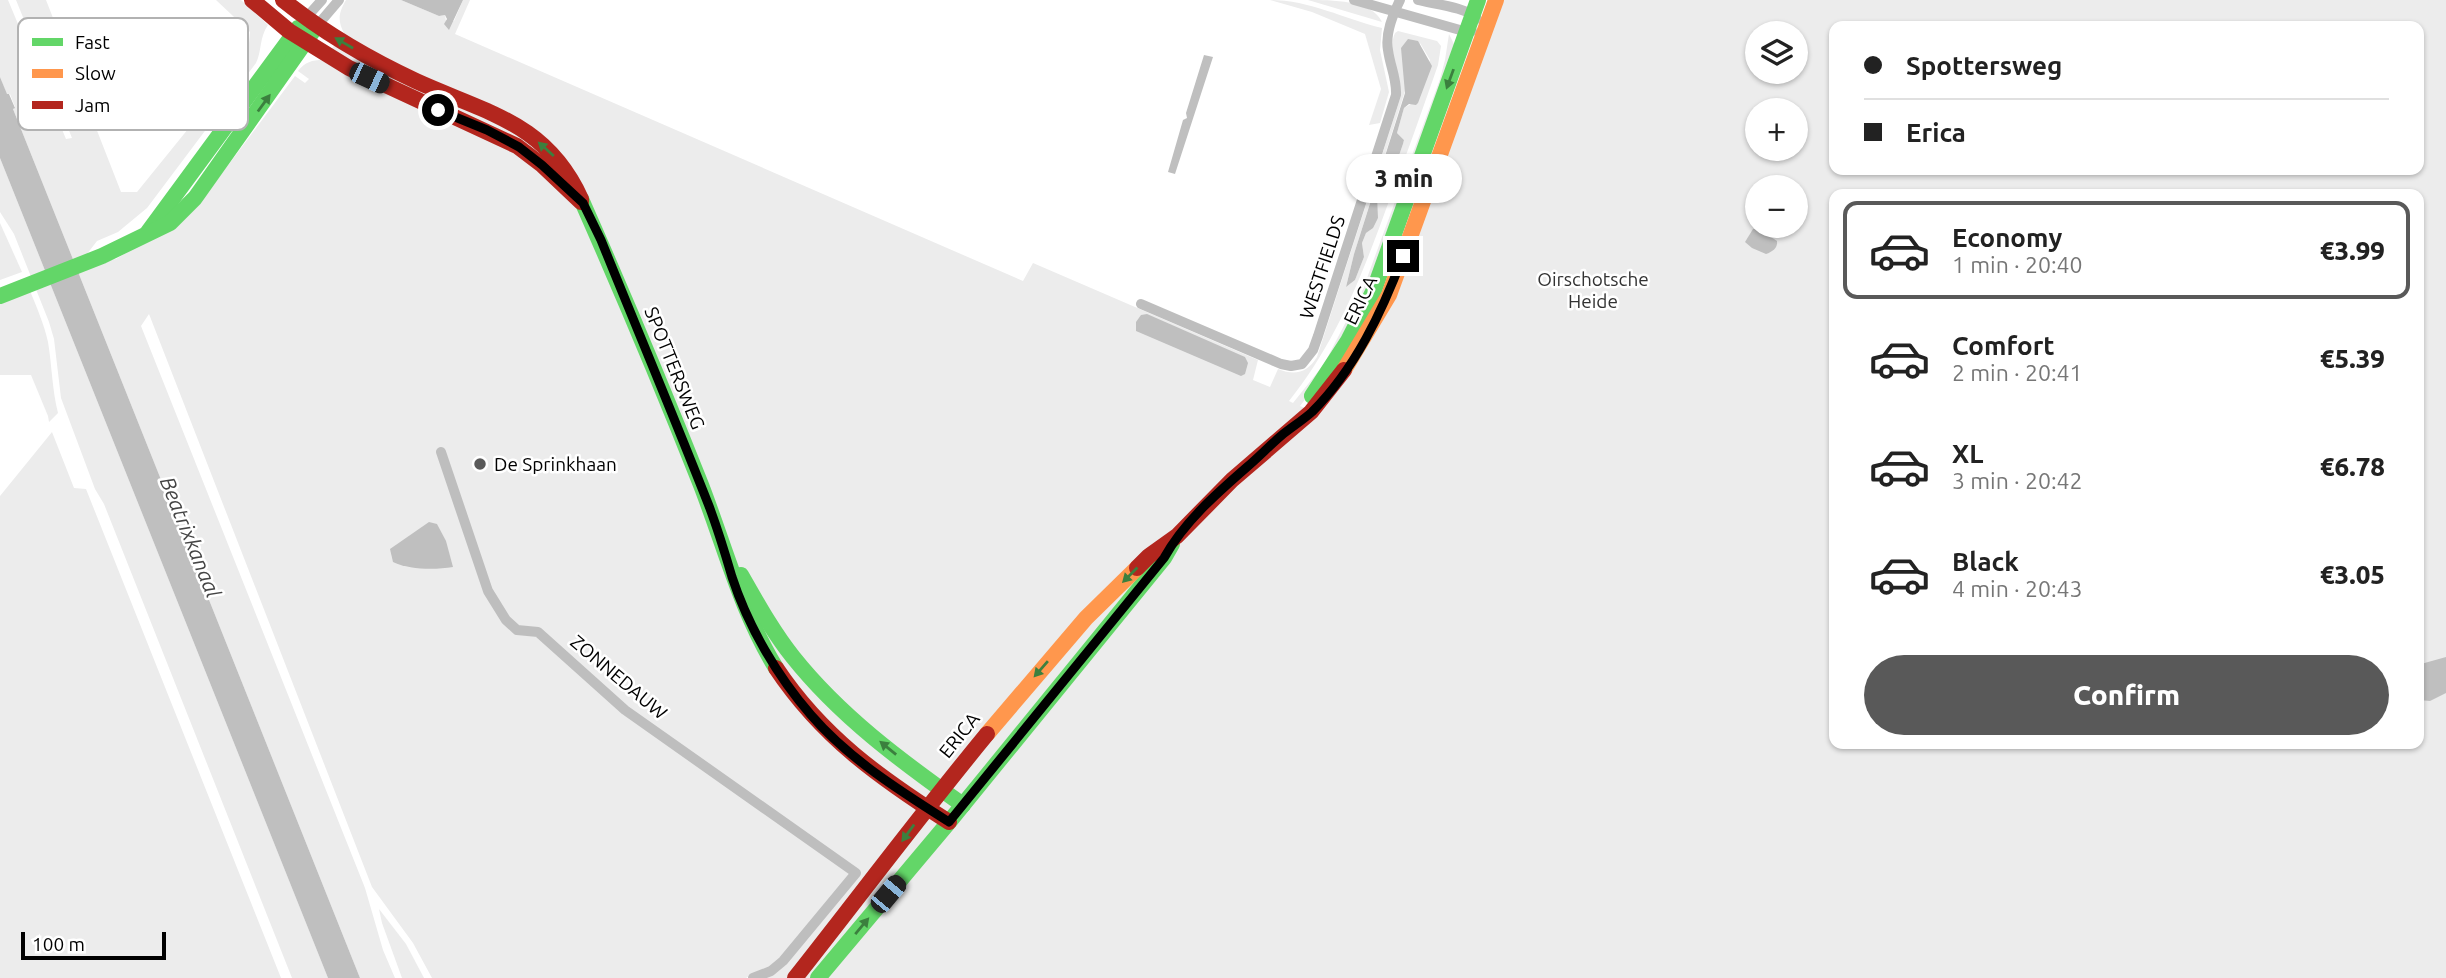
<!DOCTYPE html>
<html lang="en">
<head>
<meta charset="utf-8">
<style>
  :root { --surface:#fff; --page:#f6f6f6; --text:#222; --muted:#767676; --line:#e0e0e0; --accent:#595959 }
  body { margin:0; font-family:Ubuntu,sans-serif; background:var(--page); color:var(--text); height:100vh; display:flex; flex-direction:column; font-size:26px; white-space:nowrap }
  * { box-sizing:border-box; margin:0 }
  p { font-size:23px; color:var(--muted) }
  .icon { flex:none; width:38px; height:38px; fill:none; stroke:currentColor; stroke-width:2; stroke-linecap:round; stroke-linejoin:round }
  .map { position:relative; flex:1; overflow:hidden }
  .panel { position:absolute; left:1829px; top:189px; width:595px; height:560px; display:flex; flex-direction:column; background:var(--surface); border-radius:14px; box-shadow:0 2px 5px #0004 }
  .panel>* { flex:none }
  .banner { position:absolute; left:1829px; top:21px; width:595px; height:154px; border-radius:14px; box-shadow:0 2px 5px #0004; display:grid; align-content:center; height:154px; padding:0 35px; background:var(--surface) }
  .fabs { position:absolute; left:1745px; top:21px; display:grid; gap:14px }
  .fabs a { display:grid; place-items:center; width:63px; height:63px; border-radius:50%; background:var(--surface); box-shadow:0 2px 5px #0004; font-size:35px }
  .scale { position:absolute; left:21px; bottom:18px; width:145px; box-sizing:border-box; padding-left:7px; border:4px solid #000; border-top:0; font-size:19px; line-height:24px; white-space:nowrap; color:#000; -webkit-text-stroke:5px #fff; paint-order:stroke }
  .end { position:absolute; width:32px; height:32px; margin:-16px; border:9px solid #000; background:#fff; box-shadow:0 0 0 4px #fff }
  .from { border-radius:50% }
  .bubble { position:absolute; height:49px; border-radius:24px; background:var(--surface); box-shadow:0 2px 5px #0004; font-size:23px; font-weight:800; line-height:49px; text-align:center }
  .car { position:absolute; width:21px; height:42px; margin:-21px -10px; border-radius:9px; box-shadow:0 0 5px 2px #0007; background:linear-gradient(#222 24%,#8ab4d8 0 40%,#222 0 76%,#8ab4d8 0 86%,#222 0) }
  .banner b { display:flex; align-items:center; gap:24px; height:66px; font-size:26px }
  .banner b+b { border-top:2px solid var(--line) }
  .banner i { width:18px; height:18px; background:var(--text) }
  ul { padding:12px 0 0; list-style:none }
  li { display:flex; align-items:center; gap:21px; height:98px; margin:0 14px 10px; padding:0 21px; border:4px solid transparent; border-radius:14px }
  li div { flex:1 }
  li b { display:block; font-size:26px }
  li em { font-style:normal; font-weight:800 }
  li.current { border-color:var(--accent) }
  li>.icon { width:63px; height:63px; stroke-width:1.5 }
  .action { display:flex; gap:14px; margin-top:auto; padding:14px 35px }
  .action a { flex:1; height:80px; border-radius:42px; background:var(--accent); color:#fff; font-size:28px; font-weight:800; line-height:80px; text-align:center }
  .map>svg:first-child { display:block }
  .green { fill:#ececec; fill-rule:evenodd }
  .water { fill:#bfbfbf }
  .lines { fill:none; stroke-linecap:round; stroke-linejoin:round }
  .street { stroke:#bebebe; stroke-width:10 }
  .fast { stroke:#63d668; stroke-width:16 }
  .slow { stroke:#ff974d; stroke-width:16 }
  .jam { stroke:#b3261e; stroke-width:16 }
  .oneway { fill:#3b803e }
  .route { stroke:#000; stroke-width:9 }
  .poi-dot { fill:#595959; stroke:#fff; stroke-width:2.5 }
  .labels { text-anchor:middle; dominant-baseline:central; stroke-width:5; stroke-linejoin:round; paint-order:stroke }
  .street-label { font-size:19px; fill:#000; stroke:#fff }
  .park-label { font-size:19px; fill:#333; stroke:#fff }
  .poi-label { font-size:19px; fill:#000; stroke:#fff; text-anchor:start }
  .water-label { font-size:21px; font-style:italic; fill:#444; stroke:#fff }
  .key { fill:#fff; stroke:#b2b2b2; stroke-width:2 }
  .key-label { font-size:19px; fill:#000 }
</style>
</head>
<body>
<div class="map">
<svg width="2446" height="978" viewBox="0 0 2446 978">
  <rect width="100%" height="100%" fill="#fff"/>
  <g class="green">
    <path d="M0 0H8L66 139 72 138 16 0H46L121 192H137L248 55 250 32 216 0H241L268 25C259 38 262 51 256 63L147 208 118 232 97 241 87 254 109 260 116 259 181 220 199 204 295 76 305 83 309 79 298 71C305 62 312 60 323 60L344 33C337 20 339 12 346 0H401L439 16 445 15 446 21H454L463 0H470L455 34 1023 281 1033 263 1258 360 1253 380 1270 387 1278 369C1295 376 1307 373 1317 357L1401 96C1402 74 1386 53 1395 33L1398 31 1437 41 1441 46 1438 65C1422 111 1406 156 1389 201 1363 273 1337 341 1289 401L1293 403 1324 364 1363 289 1440 79 1445 60 1449 34 1456 48 1378 271 1319 381 1300 406 1314 412 1360 353 1500 0H2446V978H761L755 973 746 978H432L413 943 372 887 149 314 141 326 365 888 383 950 395 978H360L13 109 15 107 10 94 7 95 0 77ZM1834 26H2418V170H1834ZM1757 33H1796V72H1757ZM1420 43 1430 60 1411 104 1404 108 1397 133 1404 140 1403 144 1389 184 1382 186 1377 191 1378 218 1371 229 1366 233 1362 243 1364 257 1355 280 1346 287 1354 254ZM1757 110H1796V149H1757ZM1757 187H1796V226H1757ZM1834 194H2418V744H1834Z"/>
    <path d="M1270 0C1310 0 1344 19 1382 28L1380 50 1389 92 1380 123 1369 125 1381 89 1365 34 1312 12Z"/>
    <path d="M1308 0C1331 0 1372 0 1382 22Z"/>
    <path d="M0 158 328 978H292L104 504 95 489 61 398 54 339 49 322 14 234 0 212Z"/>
    <path d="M0 223 22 272 0 280Z"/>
    <path d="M30 291C37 308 44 324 48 342 52 366 52 389 58 413L49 422 48 416 31 375H0V302Z"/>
    <path d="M52 432 74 488 86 489 281 978H0V496Z"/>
    <path d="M379 909 406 944 424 978H402L382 923Z"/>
  </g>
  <g class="water">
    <path d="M401 0H463L449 30 444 24 447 19 445 15 439 16Z"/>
    <path d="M1408 39 1418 41 1432 66 1418 103 1416 105 1409 104 1404 108 1397 133 1404 140 1403 144 1389 184 1382 186 1377 191 1378 218 1373 228 1366 233 1362 243 1364 257 1355 280 1346 287 1354 254 1405 93 1401 48Z"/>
    <path d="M1204 55 1213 57 1175 174 1168 172 1183 120 1187 118 1186 113Z"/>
    <path d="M0 77 7 94H9L15 108 13 109 360 978H328L0 158Z"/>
    <path d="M1757 228 1777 241C1778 248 1772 252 1766 254L1752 248 1745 242 1753 229Z"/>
    <path d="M1147 314 1245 357 1248 363 1245 374 1241 376 1136 331V322L1141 315Z"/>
    <path d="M429 522 437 524 446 541 453 567C435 570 410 570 393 562L390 549Z"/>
    <path d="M2446 657V693L2430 701 2419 700V667L2421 664Z"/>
  </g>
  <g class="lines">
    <g class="street">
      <path d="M1354 0 1467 32 1472 31"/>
      <path d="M1418 0C1433 4 1467 7 1477 19"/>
      <path d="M305 19 322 0"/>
      <path d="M316 27 339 0"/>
      <path d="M1141 304 1281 364 1291 366 1302 364 1313 350 1318 336 1396 95C1397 79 1390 66 1388 50 1385 34 1393 14 1400 0"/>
      <path d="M441 452 488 591 506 620 517 630 538 632 625 710 856 873 783 961 771 971 753 978"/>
    </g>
    <g class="fast">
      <path d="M581 199C623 294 663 389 701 485 725 547 741 611 776 668"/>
      <path d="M148 232 298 28"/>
      <path d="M0 296 102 256 170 223 195 198 316 27"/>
      <path d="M1312 396 1348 341 1374 290 1478 0"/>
      <path d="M741 575C757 603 773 632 793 657 840 716 901 761 963 805"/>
      <path d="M818 978 949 822 1164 558 1172 544"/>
    </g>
    <g class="slow">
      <path d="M1344 370 1389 295 1496 0"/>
      <path d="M987 734 1086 618 1137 568"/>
    </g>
    <g class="jam">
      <path d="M252 0 289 31 349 68 517 146 542 165 581 202"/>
      <path d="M283 0C324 33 369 59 416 81 486 113 546 122 581 199"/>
      <path d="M1137 568 1149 556 1177 536 1232 480 1311 412 1344 370"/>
      <path d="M776 668C822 737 880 778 949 822"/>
      <path d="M795 978C859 897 921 814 987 734"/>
    </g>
  </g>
  <defs><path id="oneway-solid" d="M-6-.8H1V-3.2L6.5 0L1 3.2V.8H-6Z" transform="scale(1.75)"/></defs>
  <g class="oneway">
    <use href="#oneway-solid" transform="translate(344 43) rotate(-150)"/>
    <use href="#oneway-solid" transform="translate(1450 79) rotate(110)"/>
    <use href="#oneway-solid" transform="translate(264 103) rotate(-54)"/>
    <use href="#oneway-solid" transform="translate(546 149) rotate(-138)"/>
    <use href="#oneway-solid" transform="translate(1130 575) rotate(135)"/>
    <use href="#oneway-solid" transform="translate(1041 669) rotate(131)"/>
    <use href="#oneway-solid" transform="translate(888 748) rotate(-141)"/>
    <use href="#oneway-solid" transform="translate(908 833) rotate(126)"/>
    <use href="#oneway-solid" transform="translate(862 926) rotate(-50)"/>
  </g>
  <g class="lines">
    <path class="route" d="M438 110 487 130 519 147 542 165 583 203 601 240C637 329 674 417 709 506 718 530 725 553 732 577 748 626 777 676 811 715 849 759 900 791 949 822L1164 558C1184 522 1216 494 1247 467 1259 457 1270 445 1282 435 1292 427 1303 420 1312 412 1355 369 1382 312 1403 256"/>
  </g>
  <circle class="poi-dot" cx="480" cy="464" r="7"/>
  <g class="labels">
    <g class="street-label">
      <text transform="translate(1322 267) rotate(-72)">WESTFIELDS</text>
      <text transform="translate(1360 300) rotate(-64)">ERICA</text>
      <text transform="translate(675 368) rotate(68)">SPOTTERSWEG</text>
      <text transform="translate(619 677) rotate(40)">ZONNEDAUW</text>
      <text transform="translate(959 735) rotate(-51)">ERICA</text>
    </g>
    <g class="park-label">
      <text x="1593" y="279">Oirschotsche<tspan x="1593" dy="22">Heide</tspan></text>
    </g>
    <g class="poi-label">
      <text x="494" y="464">De Sprinkhaan</text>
    </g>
    <g class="water-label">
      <text transform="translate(191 537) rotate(68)">Beatrixkanaal</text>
    </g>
  </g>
  <rect x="18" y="18" width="230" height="112" rx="10" class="key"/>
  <rect x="32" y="38" width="31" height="8" fill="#63d668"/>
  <rect x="32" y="69" width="31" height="9" fill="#ff974d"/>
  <rect x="32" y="101" width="31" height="8" fill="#b3261e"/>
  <g class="key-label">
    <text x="75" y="49">Fast</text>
    <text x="75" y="80">Slow</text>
    <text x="75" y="112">Jam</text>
  </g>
</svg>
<div class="fabs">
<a><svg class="icon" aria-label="layers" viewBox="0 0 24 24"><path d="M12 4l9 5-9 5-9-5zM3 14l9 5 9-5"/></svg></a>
<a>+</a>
<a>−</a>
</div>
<div class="scale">100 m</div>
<i class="end from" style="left:438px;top:110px"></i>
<i class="end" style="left:1403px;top:256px"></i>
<div class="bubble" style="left:1346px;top:154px;width:116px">3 min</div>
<i class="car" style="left:369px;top:78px;rotate:115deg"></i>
<i class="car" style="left:888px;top:894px;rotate:40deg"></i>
<div class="banner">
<b><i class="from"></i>Spottersweg</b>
<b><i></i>Erica</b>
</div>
<section class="panel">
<ul>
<li class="current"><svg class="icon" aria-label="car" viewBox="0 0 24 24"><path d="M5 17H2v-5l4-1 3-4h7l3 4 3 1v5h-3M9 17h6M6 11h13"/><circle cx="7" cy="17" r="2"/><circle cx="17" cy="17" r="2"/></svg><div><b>Economy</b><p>1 min · 20:40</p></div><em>€3.99</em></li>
<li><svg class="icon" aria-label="car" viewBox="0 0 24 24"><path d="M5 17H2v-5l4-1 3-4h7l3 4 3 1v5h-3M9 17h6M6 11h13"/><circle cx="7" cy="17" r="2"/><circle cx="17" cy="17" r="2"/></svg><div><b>Comfort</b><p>2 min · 20:41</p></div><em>€5.39</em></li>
<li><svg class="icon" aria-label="car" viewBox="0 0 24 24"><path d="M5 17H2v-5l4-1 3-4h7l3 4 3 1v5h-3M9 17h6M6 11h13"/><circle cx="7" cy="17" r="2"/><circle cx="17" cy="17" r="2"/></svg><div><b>XL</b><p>3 min · 20:42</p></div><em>€6.78</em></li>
<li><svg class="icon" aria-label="car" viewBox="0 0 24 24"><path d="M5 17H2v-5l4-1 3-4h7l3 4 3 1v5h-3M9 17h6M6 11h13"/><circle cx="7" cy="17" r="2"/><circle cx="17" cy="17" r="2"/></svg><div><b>Black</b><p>4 min · 20:43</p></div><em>€3.05</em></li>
</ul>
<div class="action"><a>Confirm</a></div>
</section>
</div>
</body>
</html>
